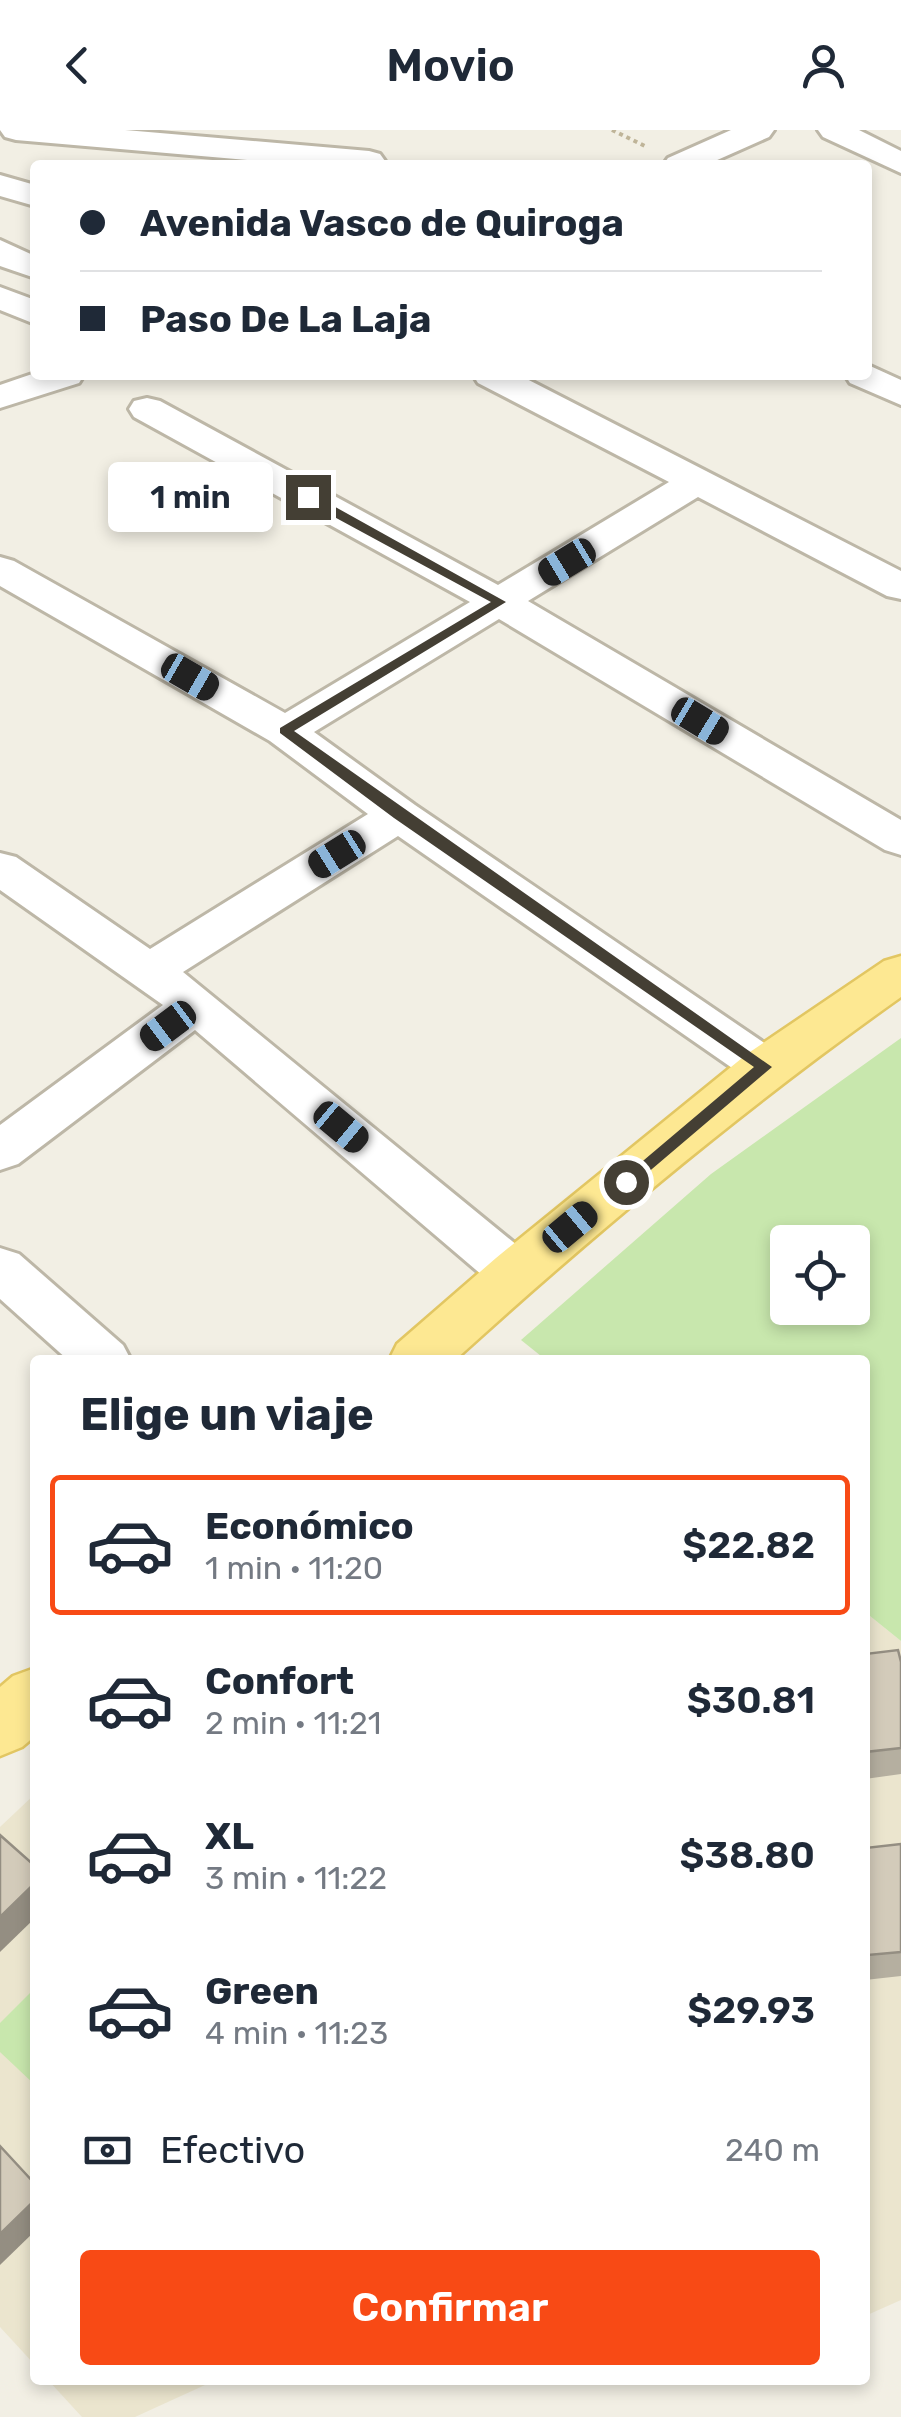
<!DOCTYPE html>
<html lang="es">
<head>
<meta charset="utf-8">
<style>
  :root { --surface:#fff; --page:#f2f2f3; --text:#1f2937; --muted:#747a83; --line:#e0e1e3; --accent:#f84a15 }
  body { margin:0; font-family:Rubik,sans-serif; background:var(--page); color:var(--text); height:100vh; display:flex; flex-direction:column; font-size:38px; white-space:nowrap }
  * { box-sizing:border-box; margin:0 }
  p { font-size:32px; color:var(--muted) }
  .icon { flex:none; width:55px; height:55px; fill:none; stroke:currentColor; stroke-width:2; stroke-linecap:round; stroke-linejoin:round }
  .map { position:relative; flex:1; overflow:hidden }
  .side { position:absolute; left:30px; top:1225px; width:840px; height:1030px; display:flex; flex-direction:column; background:var(--surface); border-radius:10px; box-shadow:0 5px 15px #0003 }
  .side>* { flex:none }
  .guide { position:absolute; left:30px; top:30px; width:842px; height:220px; border-radius:10px; box-shadow:0 5px 15px #0003; display:grid; align-content:center; height:220px; padding:0 50px; background:var(--surface) }
  .fabs { position:absolute; left:770px; top:1095px; display:grid; gap:20px }
  .fabs a { display:grid; place-items:center; width:100px; height:100px; border-radius:10px; background:var(--surface); box-shadow:0 5px 15px #0003; font-size:50px }
  .end { position:absolute; width:45px; height:45px; margin:-22px; border:12px solid #443f34; background:#fff; box-shadow:0 0 0 5px #fff }
  .from { border-radius:50% }
  .bubble { position:absolute; height:70px; border-radius:10px; background:var(--surface); box-shadow:0 5px 15px #0003; font-size:32px; font-weight:600; line-height:70px; text-align:center }
  .car { position:absolute; width:30px; height:60px; margin:-30px -15px; border-radius:12px; box-shadow:0 0 8px 2px #0007; background:linear-gradient(#222 24%,#8ab4d8 0 40%,#222 0 76%,#8ab4d8 0 86%,#222 0) }
  .guide b { display:flex; align-items:center; gap:35px; height:95px; font-size:38px }
  .guide b+b { border-top:2px solid var(--line) }
  .guide i { width:25px; height:25px; background:var(--text) }
  ul { padding:0; list-style:none }
  li { display:flex; align-items:center; gap:30px; height:140px; margin:0 20px 15px; padding:0 30px; border:5px solid transparent; border-radius:10px }
  li div { flex:1 }
  li b { display:block; font-size:38px }
  li em { font-style:normal; font-weight:600 }
  li.selected { border-color:var(--accent) }
  li>.icon { width:90px; height:90px; stroke-width:1.5 }
  h2 { padding:0 50px; font-size:45px; line-height:120px }
  .pay { display:flex; align-items:center; gap:25px; height:110px; padding:0 50px; font-size:38px }
  .pay p { margin-inline-start:auto }
  .primary-button { display:flex; gap:20px; margin-top:auto; padding:20px 50px }
  .primary-button a { flex:1; height:115px; border-radius:10px; background:var(--accent); color:#fff; font-size:40px; font-weight:600; line-height:115px; text-align:center }
  header { display:flex; justify-content:space-between; align-items:center; height:130px; padding:0 50px; background:var(--surface); font-size:45px; font-weight:600 }
  .map>svg:first-child { display:block }
  .education { fill:#ebe5ce }
  .green { fill:#c8e7ad; fill-rule:evenodd }
  .lines { fill:none; stroke-linecap:round; stroke-linejoin:round }
  .minor-casing { stroke:#bdb7a7; stroke-width:6 }
  .major-casing { stroke:#e2c662; stroke-width:5 }
  .path { stroke:#bfb498; stroke-width:4; stroke-dasharray:4 4; stroke-linecap:butt }
  .minor { fill:#fff; fill-rule:evenodd }
  .major { fill:#fde892; fill-rule:evenodd }
  .wall { fill:#b5afa0 }
  .shaded-wall { fill:#948e82 }
  .building { fill:#d3cbba; stroke:#948e82; stroke-width:2.5 }
  .route { fill:#443f34 }
</style>
</head>
<body>
<header><svg class="icon" aria-label="back" viewBox="0 0 24 24"><path d="M15 5l-7 7 7 7"/></svg>Movio<svg class="icon" aria-label="person" viewBox="0 0 24 24"><circle cx="12" cy="8" r="4"/><path d="M4 21q1-7 8-7t8 7"/></svg></header>
<div class="map">
<svg width="901" height="2287" viewBox="0 0 901 2287">
  <rect width="100%" height="100%" fill="#f2efe4"/>
  <g class="education">
    <path d="M865 1482 901 1511V2170L865 2186Z"/>
    <path d="M35 1664V2235L0 2197V1697Z"/>
    <path d="M48 2250H216L135 2287H82Z"/>
  </g>
  <g class="green">
    <path d="M901 908V1511L865 1482V1230H546L521 1210 711 1044ZM788 1112H852V1178H788Z"/>
    <path d="M35 1858V1955L0 1922V1893Z"/>
  </g>
  <g class="lines">
    <g class="minor-casing">
      <g id="minor">
        <path d="M0 0H125L369 21 380 24 385 31 382 35H304L16 10 5 7Z"/>
        <path d="M731 0H774L769 7 706 35H663L668 28Z"/>
        <path d="M818 0H859L901 21V43L823 7Z"/>
        <path d="M0 45 35 55V76L0 66Z"/>
        <path d="M0 110 35 126V148L0 136Z"/>
        <path d="M0 157 35 170V194L0 180Z"/>
        <path d="M868 235 901 250V275L850 253 845 245H868Z"/>
        <path d="M35 243 84 245 79 253 0 278V255Z"/>
        <path d="M473 245H519L901 441V469L887 466 698 367 528 471 901 690V725L885 720 499 489 314 602 415 675 782 925 789 937 782 949 765 955 748 949 398 706 183 842 534 1129 541 1143 534 1157 515 1163 496 1157 195 900 18 1034 0 1040V995L163 875 0 760V723L16 727 150 819 368 684 270 611 0 456V427L14 431 285 583 470 472 134 287 129 279 134 271 147 268 160 271 498 455 669 352 478 253Z"/>
        <path d="M0 1118 19 1124 123 1215 131 1230H68L0 1169Z"/>
      </g>
    </g>
    <g class="major-casing">
      <g id="major">
        <path d="M901 826V867C744 978 597 1101 455 1230H389L397 1214 496 1128 747 924 884 831Z"/>
        <path d="M35 1538V1606L22 1617 0 1626V1557L13 1546Z"/>
      </g>
    </g>
    <path class="path" d="M612 0 647 17"/>
    <use href="#minor" class="minor"/>
    <use href="#major" class="major"/>
  </g>
  <g class="wall">
    <path d="M865 1524 901 1532V1644L865 1649Z"/>
    <path d="M901 1714V1846L865 1850V1718Z"/>
  </g>
  <g class="shaded-wall">
    <path d="M35 1753V1788L0 1822V1787Z"/>
    <path d="M35 2070V2101L0 2135V2104Z"/>
  </g>
  <g class="building">
    <path d="M898 1520 901 1532V1618L865 1622V1524Z"/>
    <path d="M0 1705 35 1736V1753L0 1787Z"/>
    <path d="M901 1714V1822L868 1825 865 1814V1718Z"/>
    <path d="M0 2016 35 2054V2070L0 2104Z"/>
  </g>
  <path class="route" d="M303 364H312L506 472 294 601 772 937 632 1056H620L618 1052 754 937 394 688 280 603V598L491 472 303 370Z"/>
</svg>
<div class="fabs">
<a><svg class="icon" aria-label="locate" viewBox="0 0 24 24"><circle cx="12" cy="12" r="6"/><path d="M12 2v4M12 18v4M2 12h4M18 12h4"/></svg></a>
</div>
<i class="end from" style="left:626px;top:1052px"></i>
<i class="end" style="left:308px;top:367px"></i>
<div class="bubble" style="left:108px;top:332px;width:165px">1 min</div>
<i class="car" style="left:567px;top:432px;rotate:239deg"></i>
<i class="car" style="left:190px;top:547px;rotate:120deg"></i>
<i class="car" style="left:700px;top:591px;rotate:121deg"></i>
<i class="car" style="left:337px;top:724px;rotate:238deg"></i>
<i class="car" style="left:168px;top:896px;rotate:233deg"></i>
<i class="car" style="left:341px;top:997px;rotate:130deg"></i>
<i class="car" style="left:570px;top:1097px;rotate:50deg"></i>
<div class="guide">
<b><i class="from"></i>Avenida Vasco de Quiroga</b>
<b><i></i>Paso De La Laja</b>
</div>
<section class="side">
<h2>Elige un viaje</h2>
<ul>
<li class="selected"><svg class="icon" aria-label="car" viewBox="0 0 24 24"><path d="M5 17H2v-5l4-1 3-4h7l3 4 3 1v5h-3M9 17h6M6 11h13"/><circle cx="7" cy="17" r="2"/><circle cx="17" cy="17" r="2"/></svg><div><b>Económico</b><p>1 min · 11:20</p></div><em>$22.82</em></li>
<li><svg class="icon" aria-label="car" viewBox="0 0 24 24"><path d="M5 17H2v-5l4-1 3-4h7l3 4 3 1v5h-3M9 17h6M6 11h13"/><circle cx="7" cy="17" r="2"/><circle cx="17" cy="17" r="2"/></svg><div><b>Confort</b><p>2 min · 11:21</p></div><em>$30.81</em></li>
<li><svg class="icon" aria-label="car" viewBox="0 0 24 24"><path d="M5 17H2v-5l4-1 3-4h7l3 4 3 1v5h-3M9 17h6M6 11h13"/><circle cx="7" cy="17" r="2"/><circle cx="17" cy="17" r="2"/></svg><div><b>XL</b><p>3 min · 11:22</p></div><em>$38.80</em></li>
<li><svg class="icon" aria-label="car" viewBox="0 0 24 24"><path d="M5 17H2v-5l4-1 3-4h7l3 4 3 1v5h-3M9 17h6M6 11h13"/><circle cx="7" cy="17" r="2"/><circle cx="17" cy="17" r="2"/></svg><div><b>Green</b><p>4 min · 11:23</p></div><em>$29.93</em></li>
</ul>
<div class="pay"><svg class="icon" aria-label="cash" viewBox="0 0 24 24"><path d="M3 7h18v10H3z"/><circle cx="12" cy="12" r="2"/></svg>Efectivo<p>240 m</p></div>
<div class="primary-button"><a>Confirmar</a></div>
</section>
</div>
</body>
</html>
